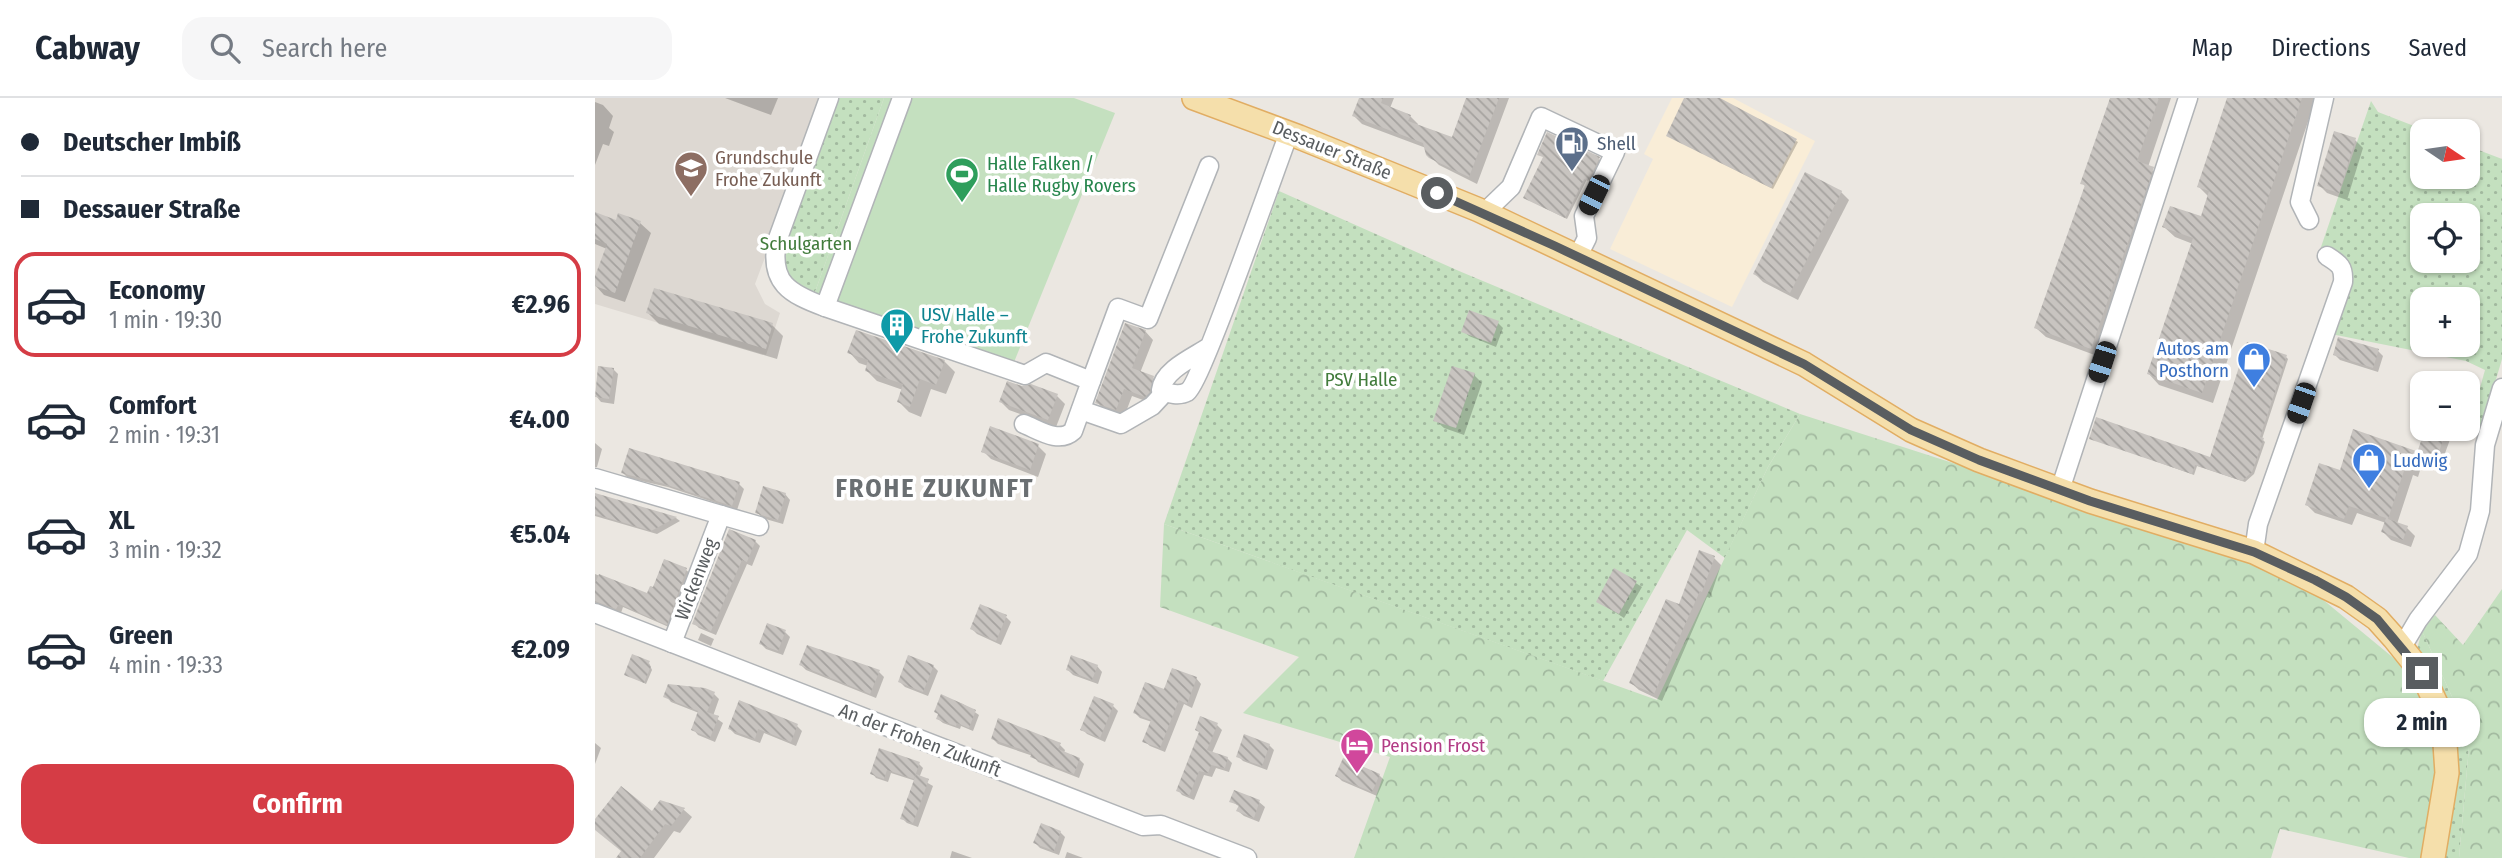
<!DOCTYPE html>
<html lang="en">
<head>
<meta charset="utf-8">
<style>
  :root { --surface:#fff; --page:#f6f6f7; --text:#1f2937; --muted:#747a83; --line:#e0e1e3; --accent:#d53c45 }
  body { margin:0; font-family:"Fira Sans Condensed",sans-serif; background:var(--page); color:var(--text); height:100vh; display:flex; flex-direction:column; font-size:26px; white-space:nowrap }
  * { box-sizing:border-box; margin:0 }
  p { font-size:23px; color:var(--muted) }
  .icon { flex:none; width:38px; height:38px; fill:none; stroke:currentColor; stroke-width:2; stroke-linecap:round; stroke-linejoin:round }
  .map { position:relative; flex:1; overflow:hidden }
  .panel { display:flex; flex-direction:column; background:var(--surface); width:595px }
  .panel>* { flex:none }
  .guide { display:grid; align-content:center; height:154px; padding:0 21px; background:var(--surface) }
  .needle { width:46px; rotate:103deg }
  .fabs { position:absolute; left:1815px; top:21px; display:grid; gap:14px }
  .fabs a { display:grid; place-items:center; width:70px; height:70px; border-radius:14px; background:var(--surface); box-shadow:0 2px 5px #0004; font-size:35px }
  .end { position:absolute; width:32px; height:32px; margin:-16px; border:9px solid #595d60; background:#fff; box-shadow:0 0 0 4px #fff }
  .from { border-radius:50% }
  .bubble { position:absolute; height:49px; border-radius:21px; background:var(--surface); box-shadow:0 2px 5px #0004; font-size:23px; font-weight:700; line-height:49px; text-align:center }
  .car { position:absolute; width:21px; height:42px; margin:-21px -10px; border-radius:9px; box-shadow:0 0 5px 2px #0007; background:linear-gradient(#222 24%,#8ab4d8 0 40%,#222 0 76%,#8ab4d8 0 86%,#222 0) }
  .guide b { display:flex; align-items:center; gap:24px; height:66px; font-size:26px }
  .guide b+b { border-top:2px solid var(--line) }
  .guide i { width:18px; height:18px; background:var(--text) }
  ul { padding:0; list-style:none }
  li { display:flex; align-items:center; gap:21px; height:105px; margin:0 14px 10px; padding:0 7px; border:4px solid transparent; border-radius:21px }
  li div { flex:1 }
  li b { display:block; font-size:26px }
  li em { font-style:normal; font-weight:700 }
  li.on { border-color:var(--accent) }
  li>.icon { width:63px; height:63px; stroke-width:1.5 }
  .button { display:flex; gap:14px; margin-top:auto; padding:14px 21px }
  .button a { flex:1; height:80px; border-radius:21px; background:var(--accent); color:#fff; font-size:28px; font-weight:700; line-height:80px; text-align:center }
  header { display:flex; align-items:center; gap:42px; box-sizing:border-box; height:98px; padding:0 35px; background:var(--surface); border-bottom:2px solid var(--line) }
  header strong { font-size:33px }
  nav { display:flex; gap:38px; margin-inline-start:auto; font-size:24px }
  .search { width:490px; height:63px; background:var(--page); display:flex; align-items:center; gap:18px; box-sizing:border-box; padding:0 24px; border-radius:21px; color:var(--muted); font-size:26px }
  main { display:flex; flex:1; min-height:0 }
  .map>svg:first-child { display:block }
  .commercial { fill:#f9edd7 }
  .education { fill:#ddd8d2 }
  .grass { fill:url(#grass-dots); fill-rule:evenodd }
  .forest { fill:url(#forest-crowns) }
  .pitch { fill:#c4e0bf }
  .shadow { fill:#0003 }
  .building { fill:url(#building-back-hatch) }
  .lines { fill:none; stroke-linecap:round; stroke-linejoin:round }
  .minor-casing { stroke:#b1b4b7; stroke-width:21 }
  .major-casing { stroke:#e1ad63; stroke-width:26 }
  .minor { stroke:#fff; stroke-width:18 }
  .major { stroke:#f5dfab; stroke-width:23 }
  .route { stroke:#595d60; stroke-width:9 }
  .labels { text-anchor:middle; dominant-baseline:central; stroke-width:7; stroke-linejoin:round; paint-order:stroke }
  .service-label { font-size:19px; fill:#4e5e75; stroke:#fff; text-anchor:start }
  .street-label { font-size:19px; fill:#595d60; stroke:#fff }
  .education-label { font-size:19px; fill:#785e54; stroke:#fff; text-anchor:start }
  .leisure-label { font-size:19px; fill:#27864d; stroke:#fff; text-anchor:start }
  .park-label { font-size:19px; fill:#427c3c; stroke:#fff }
  .culture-label { font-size:19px; fill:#0d838f; stroke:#fff; text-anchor:start }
  .shop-label { font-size:19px; fill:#366cbe; stroke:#fff; text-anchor:end }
  .hotel-label { font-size:19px; fill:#b23c85; stroke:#fff; text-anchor:start }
  .district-label { font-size:26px; font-weight:bold; letter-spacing:2px; fill:#6a6f72; stroke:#fff }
</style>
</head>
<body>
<header>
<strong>Cabway</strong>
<div class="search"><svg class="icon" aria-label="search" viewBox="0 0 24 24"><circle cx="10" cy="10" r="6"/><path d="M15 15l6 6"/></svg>Search here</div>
<nav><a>Map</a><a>Directions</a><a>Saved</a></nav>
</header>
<main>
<section class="panel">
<div class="guide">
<b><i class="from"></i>Deutscher Imbiß</b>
<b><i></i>Dessauer Straße</b>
</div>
<ul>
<li class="on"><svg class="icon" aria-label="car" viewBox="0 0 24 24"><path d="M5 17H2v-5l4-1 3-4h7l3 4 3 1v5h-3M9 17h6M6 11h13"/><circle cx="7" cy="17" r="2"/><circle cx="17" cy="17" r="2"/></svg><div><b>Economy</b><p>1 min · 19:30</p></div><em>€2.96</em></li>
<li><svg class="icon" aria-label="car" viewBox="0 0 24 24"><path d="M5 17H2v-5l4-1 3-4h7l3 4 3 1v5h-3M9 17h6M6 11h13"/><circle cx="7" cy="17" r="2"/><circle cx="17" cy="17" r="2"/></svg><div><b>Comfort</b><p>2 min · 19:31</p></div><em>€4.00</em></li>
<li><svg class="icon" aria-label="car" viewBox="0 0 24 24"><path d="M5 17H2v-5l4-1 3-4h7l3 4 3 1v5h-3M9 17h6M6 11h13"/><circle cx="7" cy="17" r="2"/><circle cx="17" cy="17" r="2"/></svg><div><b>XL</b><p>3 min · 19:32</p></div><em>€5.04</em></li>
<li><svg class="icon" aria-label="car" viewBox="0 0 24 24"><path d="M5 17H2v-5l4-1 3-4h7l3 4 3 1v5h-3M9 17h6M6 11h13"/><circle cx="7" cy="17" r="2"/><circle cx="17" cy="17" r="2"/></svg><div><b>Green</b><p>4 min · 19:33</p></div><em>€2.09</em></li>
</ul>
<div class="button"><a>Confirm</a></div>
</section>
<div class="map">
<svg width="1907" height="760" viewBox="0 0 1907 760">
  <defs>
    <pattern id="grass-dots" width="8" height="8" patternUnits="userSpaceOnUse" patternTransform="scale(1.75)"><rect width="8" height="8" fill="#c4e0bf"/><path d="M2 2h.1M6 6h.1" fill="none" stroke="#a2b99f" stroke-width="1.8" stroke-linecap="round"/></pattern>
    <pattern id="forest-crowns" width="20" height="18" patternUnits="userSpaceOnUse" patternTransform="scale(1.75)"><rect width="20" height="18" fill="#c4e0bf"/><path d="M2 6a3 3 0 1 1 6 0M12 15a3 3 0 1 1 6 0" fill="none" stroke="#a2b99f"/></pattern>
    <pattern id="building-back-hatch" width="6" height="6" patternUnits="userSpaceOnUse" patternTransform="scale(1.75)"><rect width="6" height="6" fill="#c8c4c0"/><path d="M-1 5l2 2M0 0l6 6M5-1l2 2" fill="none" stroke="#a5a29f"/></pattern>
  </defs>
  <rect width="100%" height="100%" fill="#ebe7e1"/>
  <path class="commercial" d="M1077 0H1138L1220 43 1137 209 1015 151 1058 61 1049 56Z"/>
  <path class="education" d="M0 0H230L160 186 170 206 185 215 171 257 0 206Z"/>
  <g class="grass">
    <path d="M243 0H289L219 197 202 189 189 177 185 145Z"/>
    <path d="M1776 3 1783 14 1832 33H1827V79H1872L1873 48 1907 61V261L1885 336 1873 333 1890 272 1871 263 1736 236 1751 162 1726 149ZM1827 117H1872V163H1827ZM1827 201H1872V247H1827Z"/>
    <path d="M684 93 864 173 1205 316 1173 369 1130 460 1092 432 1008 583 569 426Z"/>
    <path d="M1827 533 1875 638 1864 760H1847L1822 551Z"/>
  </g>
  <g class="forest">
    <path d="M1205 316 1635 454 1715 491 1818 576 1850 658 1831 760H1814L1685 731 1676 760H759L795 659 648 615 704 559 565 509 569 426 1062 602 1173 369Z"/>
    <path d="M1907 491V760H1864L1875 638 1827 533 1840 517 1868 547Z"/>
  </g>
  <path class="pitch" d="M289 0H479L520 15 417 269 219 197Z"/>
  <g class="shadow">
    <path d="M130 0H183L176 17Z"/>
    <path d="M766 0H799L795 10 815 18 823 26 822 28 858 42 872 0H914L882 86 844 67 833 56 831 50 767 26 759 18Z"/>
    <path d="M1091 0H1121L1203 44 1178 91 1075 39Z"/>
    <path d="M1517 0H1576L1553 69 1567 80 1505 259 1451 239 1441 230 1492 90 1487 85Z"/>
    <path d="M1634 0H1721L1618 305 1564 287 1554 276 1598 146 1580 139 1569 129 1607 121 1614 99 1604 89Z"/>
    <path d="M0 4 8 7 18 18 14 30 19 34 14 48 8 46 0 67Z"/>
    <path d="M1760 42 1768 50 1752 102 1732 95 1724 87Z"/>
    <path d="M1004 61 1006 63 996 84 992 81 972 121 932 101Z"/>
    <path d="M1246 94 1254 102 1203 202 1168 184 1160 176Z"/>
    <path d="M0 116 22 124 24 117 45 125 56 135 30 204 9 197 0 187 12 151 0 146Z"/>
    <path d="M53 215 177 227 188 238 182 261 64 226Z"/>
    <path d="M903 225 908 230 901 249 874 238 868 233Z"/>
    <path d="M550 233 558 242 545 275 558 280 566 288 559 306 537 298 529 319 510 313 502 304Z"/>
    <path d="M1783 253 1788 258 1783 274 1745 262 1740 257Z"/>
    <path d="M254 254 349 263 360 274 351 296 336 291 326 319 314 314 304 304 308 292 282 283 271 272 273 268 264 265Z"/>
    <path d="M1691 259 1693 261 1667 341 1670 344 1659 376 1650 384 1602 368 1599 377 1496 340 1616 361Z"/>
    <path d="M18 271 23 276 19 306 6 304 1 298Z"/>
    <path d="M879 277 887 285 869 337 849 330 840 322Z"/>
    <path d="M462 298 470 306 461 329 414 312 406 304Z"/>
    <path d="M1832 331H1852L1857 336 1845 369 1828 363 1823 379 1818 377 1802 426 1812 430 1820 438 1816 449 1796 442 1788 434 1791 425 1762 415 1757 427 1720 415 1712 407 1746 374 1821 354 1823 357Z"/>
    <path d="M0 345 7 351 2 369H0Z"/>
    <path d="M443 348 451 356 443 379 396 361 388 353Z"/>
    <path d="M28 375 144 386 149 391 142 412 73 389 33 380Z"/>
    <path d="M0 396 81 420 85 423 62 436 0 418Z"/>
    <path d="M190 396 195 402 188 426 167 420 162 414Z"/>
    <path d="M160 443 165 448 157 468 152 466 121 537 104 530 99 525Z"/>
    <path d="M1119 460 1126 467 1115 500 1112 499 1067 603 1044 592 1036 585Z"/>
    <path d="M91 472 96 476 76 530 28 509 26 515 0 505V476L53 497Z"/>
    <path d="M1020 472 1047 489 1029 520 1003 503Z"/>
    <path d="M411 519 416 524 406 547 382 536 377 531Z"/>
    <path d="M190 534 195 539 188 557 171 551 166 546Z"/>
    <path d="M106 535 119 541 116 548 103 542Z"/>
    <path d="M54 565 57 572 51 586 31 576Z"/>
    <path d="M206 567 284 574 289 579 281 600 211 572Z"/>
    <path d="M338 568 343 573 333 598 310 589 305 584Z"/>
    <path d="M502 568 507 574 503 586 478 577 473 572Z"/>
    <path d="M601 580 606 586 597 610 589 606 570 654 555 648 549 643 557 624 545 620 540 615 570 593Z"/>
    <path d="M119 596 124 601 118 618 128 625 120 644 103 637 98 631 104 615 76 604 71 598Z"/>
    <path d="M347 598 368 606 384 617 378 633 366 628 365 631 348 625 343 621Z"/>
    <path d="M518 608 523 613 510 644 492 636 487 631Z"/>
    <path d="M622 627 627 632 617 655 632 660 637 665 634 674 621 670 617 679 609 677 599 702 587 697 583 692 606 635Z"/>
    <path d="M202 628 207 633 201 648 169 635 165 645 140 636 135 631Z"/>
    <path d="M398 641 465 647 470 652 469 655 484 661 489 666 484 680 443 664 438 658 403 646Z"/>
    <path d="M0 645 6 650 0 666Z"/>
    <path d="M674 647 679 652 672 672 648 663 643 658Z"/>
    <path d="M285 653 324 666 328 670 324 680 338 688 323 729 312 725 307 720 321 683 296 675 293 684 281 680 277 675Z"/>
    <path d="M784 677 789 682 782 698 747 683 742 678Z"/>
    <path d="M636 703 664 704 670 709 664 724 649 718 643 713 645 709Z"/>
    <path d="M66 704 89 712 97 719 85 735 79 733 59 760H36L0 730V724L57 715Z"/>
    <path d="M465 734 470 739 464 757 445 750 440 745Z"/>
    <path d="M357 753 377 760H355Z"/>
    <path d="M472 754 488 760H470Z"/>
  </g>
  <g class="building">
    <path d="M764 0H788L786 5 816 17 813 23 857 39 871 0H904L874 79 834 60 831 57 828 45 757 18Z"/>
    <path d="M1089 0H1125L1202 41 1176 90 1071 38Z"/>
    <path d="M1515 0H1564L1542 63 1559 69 1496 251 1439 230 1490 87 1485 86Z"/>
    <path d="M1632 0H1707L1607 295 1552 276 1598 140 1567 129 1575 108 1606 118 1614 93 1602 89Z"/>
    <path d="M1739 33 1761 40 1744 95 1722 88Z"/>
    <path d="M952 34 1005 59 993 83 989 81 970 120 928 100 948 59 942 57Z"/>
    <path d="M1210 74 1247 93 1195 195 1158 176Z"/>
    <path d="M0 114 21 122 23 115 46 123 20 195 0 188V178L12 146 0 141Z"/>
    <path d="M59 190 178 225 171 251 51 215Z"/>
    <path d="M874 212 904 223 896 245 866 234Z"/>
    <path d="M530 225 551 232 537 270 559 278 555 294 550 299 529 291 521 312 500 305Z"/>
    <path d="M261 232 350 262 341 287 325 281 315 309 302 304 308 286 270 273 273 262 252 255Z"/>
    <path d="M1743 239 1784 251 1778 270 1738 257Z"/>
    <path d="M1652 244 1692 257 1665 339 1669 340 1657 374 1647 383 1600 367 1597 376 1494 341 1501 319 1615 359Z"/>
    <path d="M3 268 19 270 14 301 0 299Z"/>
    <path d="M857 268 880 275 861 330 838 323Z"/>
    <path d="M412 283 427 288 436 286 463 296 453 322 404 304Z"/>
    <path d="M395 328 444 346 435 372 386 354Z"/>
    <path d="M1758 331 1821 353 1815 372 1810 370 1793 421 1813 428 1808 442 1786 434 1791 420 1754 408 1749 421 1710 407 1724 365 1745 372Z"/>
    <path d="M1830 331H1852L1840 365 1821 358Z"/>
    <path d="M34 350 145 384 137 408 66 385 26 375Z"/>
    <path d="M168 388 191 395 183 422 160 415Z"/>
    <path d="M0 395 82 419 56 433 0 416Z"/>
    <path d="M134 431 161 442 152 464 147 462 116 533 97 526Z"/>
    <path d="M1104 452 1120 458 1107 494 1105 493 1059 596 1034 585 1071 501 1084 506Z"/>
    <path d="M69 461 92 470 72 527 24 506 21 511 0 503V486L4 476 52 495 55 488 58 489Z"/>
    <path d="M1019 470 1042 483 1024 516 1001 504Z"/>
    <path d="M385 506 412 517 401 543 375 531Z"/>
    <path d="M172 525 191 532 183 553 164 546Z"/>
    <path d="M212 547 285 572 275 596 204 567Z"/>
    <path d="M37 556 55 563 53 567 56 568 49 585 29 577Z"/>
    <path d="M313 557 339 567 328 594 303 584Z"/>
    <path d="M476 557 503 567 497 582 471 572Z"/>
    <path d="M577 570 602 579 592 606 584 602 565 650 547 644 556 622 538 615 550 584 569 591Z"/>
    <path d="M73 586 110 590 120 594 112 614 124 618 115 640 96 632 103 613 68 599Z"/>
    <path d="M346 596 381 612 374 630 362 625 361 628 341 621 343 616 339 614Z"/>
    <path d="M499 598 519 606 505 640 485 632Z"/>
    <path d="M144 602 203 626 196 644 163 631 160 641 133 631Z"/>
    <path d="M605 618 623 625 612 652 633 659 630 670 616 667 613 675 604 673 594 698 581 693 604 634 600 632Z"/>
    <path d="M403 620 466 645 463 651 485 660 479 676 435 659 437 655 396 641Z"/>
    <path d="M649 636 675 646 667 668 641 659Z"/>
    <path d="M284 650 325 664 319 681 292 672 289 681 275 676Z"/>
    <path d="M748 660 785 676 777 694 740 678Z"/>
    <path d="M321 676 334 681 318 725 305 721Z"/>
    <path d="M26 688 57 713 65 702 90 710 76 728 70 726 45 760H21L26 753 0 732V721Z"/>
    <path d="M639 692 665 702 659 720 641 713 644 707 634 704Z"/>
    <path d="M446 725 466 733 459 753 438 745Z"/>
  </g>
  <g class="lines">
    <g class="minor-casing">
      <g id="minor">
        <path d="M234 0 182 143C174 185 195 196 230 209L307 0"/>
        <path d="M889 115 916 89 946 19 1020 54 989 118 992 140 983 158"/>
        <path d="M1714 122 1705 104 1729 0"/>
        <path d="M230 209 430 277 451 265 496 283 478 333C464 346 444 332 429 326"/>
        <path d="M614 249C599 259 568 272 566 292 573 296 585 298 592 294 605 287 682 66 694 35"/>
        <path d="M496 283 523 210 553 221 614 68"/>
        <path d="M486 312 526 326 557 308 570 294"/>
        <path d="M0 380 126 417 77 545"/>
        <path d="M1465 392 1593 0"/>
        <path d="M126 417 164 428"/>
        <path d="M1659 454 1663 426 1748 184C1749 169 1745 166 1732 158"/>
        <path d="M0 515 548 728 566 727 652 760"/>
        <path d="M1807 549 1823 522 1873 456 1885 413 1890 347 1907 290"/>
      </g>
    </g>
    <g class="major-casing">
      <path id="major" d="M599 0 704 39 884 112 1209 266 1316 332 1384 362 1495 403 1659 454 1751 499 1782 521 1799 540 1827 575 1843 610 1849 631 1852 675 1838 760"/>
    </g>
    <use href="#minor" class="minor"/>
    <use href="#major" class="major"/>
  </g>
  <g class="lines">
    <path class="route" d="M842 95 960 148 1209 266 1316 332 1384 362 1495 403 1659 454 1720 482 1751 499 1782 521 1827 575"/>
  </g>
  <defs>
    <g id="fuel-pin" transform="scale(1.75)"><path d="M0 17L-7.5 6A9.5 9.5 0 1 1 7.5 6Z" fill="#5c6f8a" stroke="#fff"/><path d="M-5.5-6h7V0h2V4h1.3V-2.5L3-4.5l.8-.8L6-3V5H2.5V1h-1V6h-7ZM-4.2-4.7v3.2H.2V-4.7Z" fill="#fff"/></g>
    <g id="school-pin" transform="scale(1.75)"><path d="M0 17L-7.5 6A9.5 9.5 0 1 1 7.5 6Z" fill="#8d6e63" stroke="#fff"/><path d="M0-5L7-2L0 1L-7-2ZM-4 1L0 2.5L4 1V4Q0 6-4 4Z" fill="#fff"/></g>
    <g id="stadium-pin" transform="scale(1.75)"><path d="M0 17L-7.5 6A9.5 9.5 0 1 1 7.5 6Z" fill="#2e9e5b" stroke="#fff"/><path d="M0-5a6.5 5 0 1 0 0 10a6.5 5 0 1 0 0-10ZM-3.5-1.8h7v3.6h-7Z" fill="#fff"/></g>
    <g id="building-pin" transform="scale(1.75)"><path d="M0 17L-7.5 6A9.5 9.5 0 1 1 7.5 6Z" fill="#0f9aa8" stroke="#fff"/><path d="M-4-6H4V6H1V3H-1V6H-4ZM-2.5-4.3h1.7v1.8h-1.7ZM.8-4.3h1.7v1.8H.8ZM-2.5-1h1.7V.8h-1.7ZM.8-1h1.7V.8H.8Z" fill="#fff"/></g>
    <g id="shop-pin" transform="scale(1.75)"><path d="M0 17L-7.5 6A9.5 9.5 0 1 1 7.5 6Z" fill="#3f7fe0" stroke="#fff"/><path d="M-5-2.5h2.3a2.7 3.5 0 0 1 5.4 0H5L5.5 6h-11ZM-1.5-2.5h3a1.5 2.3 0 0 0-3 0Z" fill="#fff"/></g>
    <g id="hotel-pin" transform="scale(1.75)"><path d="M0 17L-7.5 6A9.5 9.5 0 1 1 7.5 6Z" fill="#d1479c" stroke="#fff"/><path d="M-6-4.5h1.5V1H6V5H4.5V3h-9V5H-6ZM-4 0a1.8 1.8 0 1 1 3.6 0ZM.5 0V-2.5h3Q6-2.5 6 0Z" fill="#fff"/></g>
  </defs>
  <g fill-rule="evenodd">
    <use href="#fuel-pin" x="977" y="45"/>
    <use href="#school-pin" x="96" y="70"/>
    <use href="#stadium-pin" x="367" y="76"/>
    <use href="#building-pin" x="302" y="227"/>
    <use href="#shop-pin" x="1659" y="261"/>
    <use href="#shop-pin" x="1774" y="362"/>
    <use href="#hotel-pin" x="762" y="647"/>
  </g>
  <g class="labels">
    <g class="service-label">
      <text x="1002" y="45">Shell</text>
    </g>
    <g class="street-label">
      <text transform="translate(737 52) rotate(22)">Dessauer Straße</text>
      <text transform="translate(101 481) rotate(-69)">Wickenweg</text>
      <text transform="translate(325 642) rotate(21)">An der Frohen Zukunft</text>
    </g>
    <g class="education-label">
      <text x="120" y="59">Grundschule<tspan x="120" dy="22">Frohe Zukunft</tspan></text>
    </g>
    <g class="leisure-label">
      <text x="392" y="65">Halle Falken /<tspan x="392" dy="22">Halle Rugby Rovers</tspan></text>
    </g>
    <g class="park-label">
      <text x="211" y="145">Schulgarten</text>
      <text x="766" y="281">PSV Halle</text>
    </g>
    <g class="culture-label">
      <text x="326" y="216">USV Halle –<tspan x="326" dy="22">Frohe Zukunft</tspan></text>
    </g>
    <g class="shop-label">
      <text x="1634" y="250">Autos am<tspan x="1634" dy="22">Posthorn</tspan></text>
      <text x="1798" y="362" text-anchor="start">Ludwig</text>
    </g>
    <g class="hotel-label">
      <text x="786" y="647">Pension Frost</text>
    </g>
    <g class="district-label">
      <text x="340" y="390">FROHE ZUKUNFT</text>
    </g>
  </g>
</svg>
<div class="fabs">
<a><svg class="needle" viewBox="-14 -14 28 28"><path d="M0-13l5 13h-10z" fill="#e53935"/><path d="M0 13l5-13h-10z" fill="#747a83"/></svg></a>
<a><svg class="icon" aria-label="locate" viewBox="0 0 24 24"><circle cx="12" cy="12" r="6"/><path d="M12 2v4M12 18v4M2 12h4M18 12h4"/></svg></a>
<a>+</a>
<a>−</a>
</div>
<i class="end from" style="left:842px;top:95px"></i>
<i class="end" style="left:1827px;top:575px"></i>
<div class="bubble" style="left:1769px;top:600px;width:116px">2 min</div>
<i class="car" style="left:999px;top:97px;rotate:206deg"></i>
<i class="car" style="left:1507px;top:264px;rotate:198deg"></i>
<i class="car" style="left:1706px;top:305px;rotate:199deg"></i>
</div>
</main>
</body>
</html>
